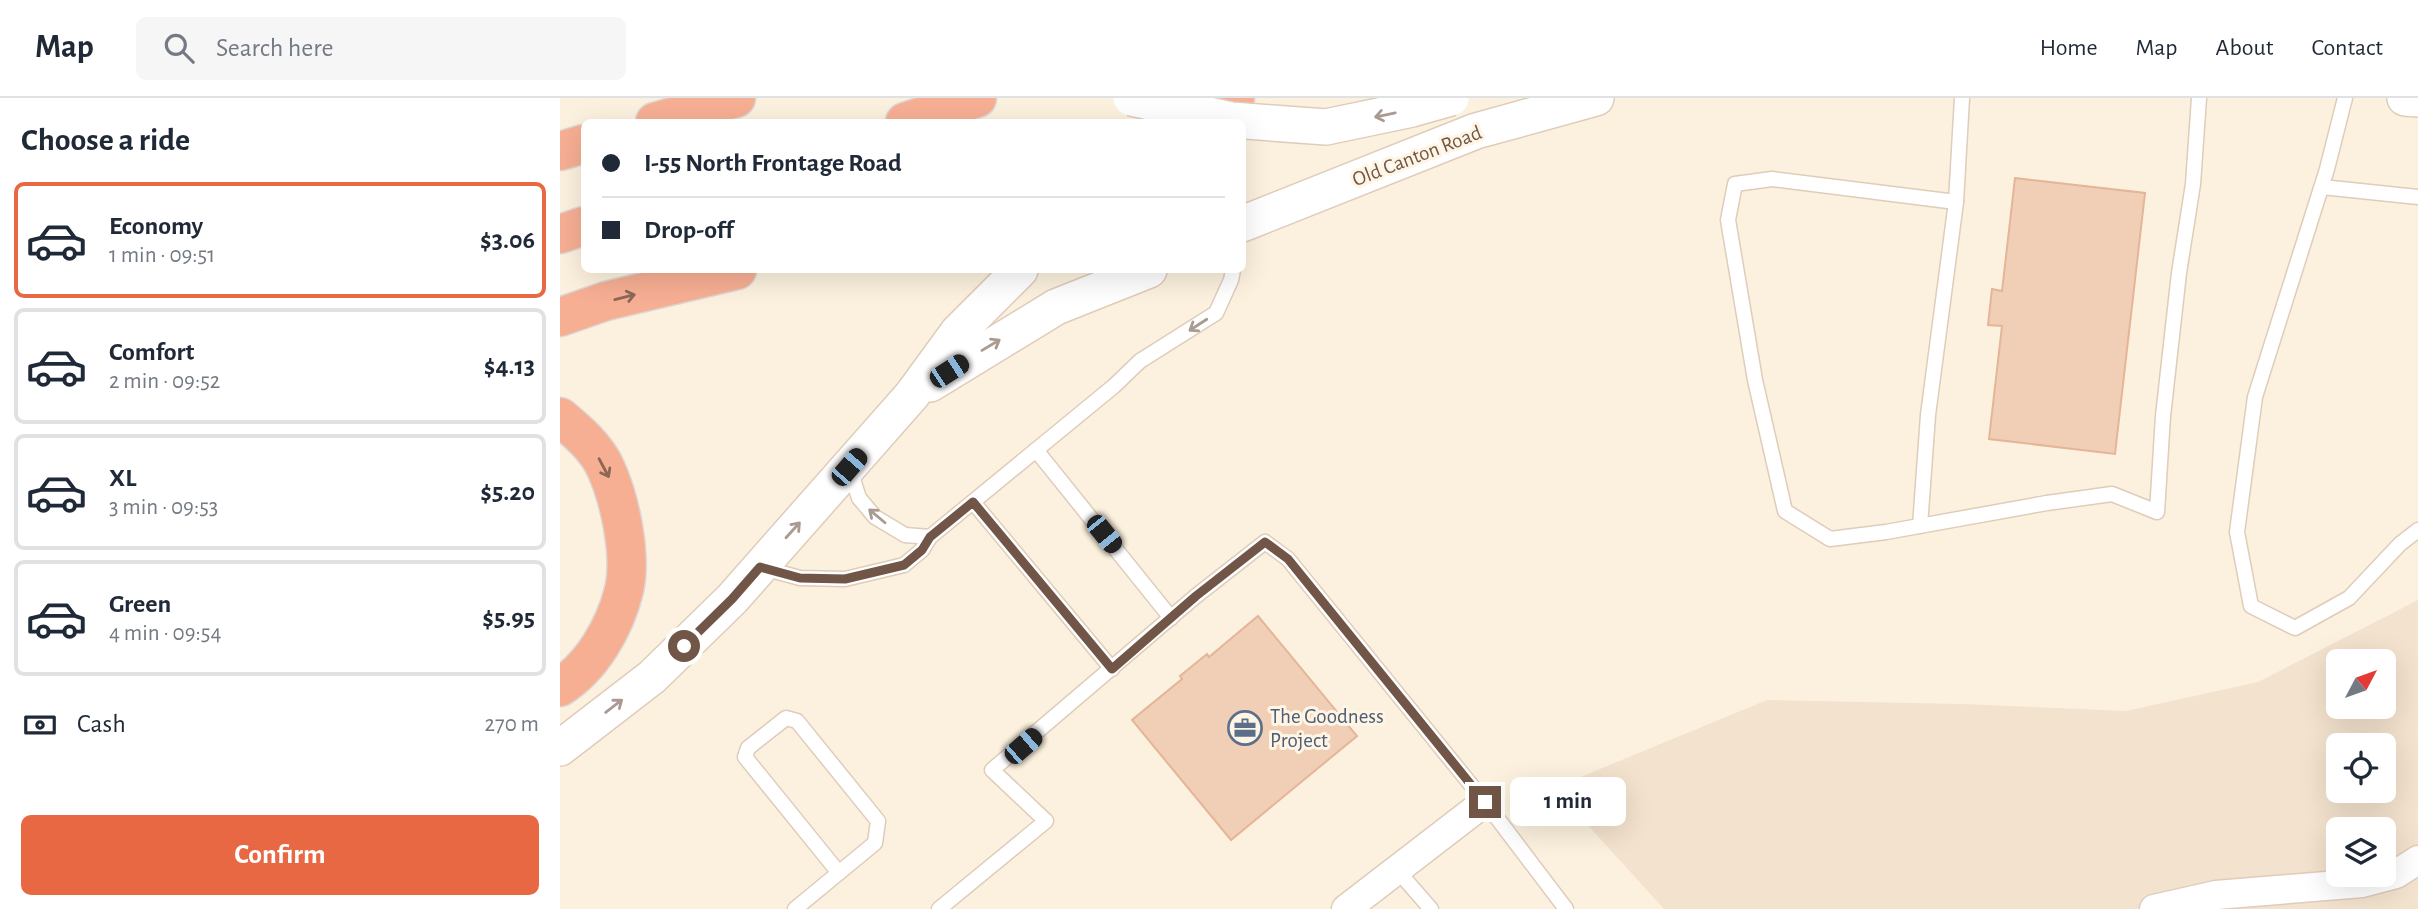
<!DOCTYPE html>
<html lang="en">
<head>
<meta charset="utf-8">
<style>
  :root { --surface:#fff; --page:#f6f6f7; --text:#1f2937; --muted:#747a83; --line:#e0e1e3; --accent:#e76842 }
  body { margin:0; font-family:"Alegreya Sans",sans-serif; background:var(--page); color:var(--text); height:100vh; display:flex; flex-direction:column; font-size:26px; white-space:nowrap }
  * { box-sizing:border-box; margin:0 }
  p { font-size:23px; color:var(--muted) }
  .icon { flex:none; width:38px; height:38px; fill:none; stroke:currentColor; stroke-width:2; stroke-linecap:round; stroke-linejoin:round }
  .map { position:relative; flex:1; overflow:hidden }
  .panel { display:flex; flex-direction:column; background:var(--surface); width:560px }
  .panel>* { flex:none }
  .top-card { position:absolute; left:21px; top:21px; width:665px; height:154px; border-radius:10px; box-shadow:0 7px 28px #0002; display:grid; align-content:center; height:154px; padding:0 21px; background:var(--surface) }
  .needle { width:46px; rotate:49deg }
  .tools { position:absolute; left:1766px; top:551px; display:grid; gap:14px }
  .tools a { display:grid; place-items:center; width:70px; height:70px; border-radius:10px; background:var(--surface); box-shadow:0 7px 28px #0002; font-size:35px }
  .end { position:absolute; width:32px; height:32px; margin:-16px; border:9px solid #715647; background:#fff; box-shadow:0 0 0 4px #fff }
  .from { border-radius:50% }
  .bubble { position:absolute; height:49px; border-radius:10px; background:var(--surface); box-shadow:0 7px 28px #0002; font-size:23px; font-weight:700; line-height:49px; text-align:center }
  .car { position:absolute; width:21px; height:42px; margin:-21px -10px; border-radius:9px; box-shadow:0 0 5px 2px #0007; background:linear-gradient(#222 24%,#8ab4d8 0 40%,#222 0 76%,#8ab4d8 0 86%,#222 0) }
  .top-card b { display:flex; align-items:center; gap:24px; height:66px; font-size:26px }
  .top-card b+b { border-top:2px solid var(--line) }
  .top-card i { width:18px; height:18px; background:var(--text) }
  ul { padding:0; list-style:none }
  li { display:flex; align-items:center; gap:21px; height:116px; margin:0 14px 10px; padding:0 7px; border:4px solid var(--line); border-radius:10px }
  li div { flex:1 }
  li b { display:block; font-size:26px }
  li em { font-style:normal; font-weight:700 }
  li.current { border-color:var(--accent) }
  li>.icon { width:63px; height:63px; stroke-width:1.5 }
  h2 { padding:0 21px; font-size:32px; line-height:84px }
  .pay { display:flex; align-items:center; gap:18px; height:77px; padding:0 21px; font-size:26px }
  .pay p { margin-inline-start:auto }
  .primary-button { display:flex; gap:14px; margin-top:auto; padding:14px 21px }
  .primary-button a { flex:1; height:80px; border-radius:10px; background:var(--accent); color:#fff; font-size:28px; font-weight:700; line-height:80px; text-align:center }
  header { display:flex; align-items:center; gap:42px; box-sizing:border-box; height:98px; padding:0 35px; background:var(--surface); border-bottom:2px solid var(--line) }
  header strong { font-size:33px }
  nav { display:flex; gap:38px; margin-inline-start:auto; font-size:24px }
  .search { width:490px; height:63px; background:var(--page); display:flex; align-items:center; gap:18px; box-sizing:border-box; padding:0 24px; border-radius:10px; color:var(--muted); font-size:26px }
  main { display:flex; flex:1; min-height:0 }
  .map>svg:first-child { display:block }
  .residential { fill:#f3e2cd; fill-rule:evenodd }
  .building { fill:#f1ceb6; stroke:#e4b597; stroke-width:2 }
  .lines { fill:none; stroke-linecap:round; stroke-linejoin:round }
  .service-casing { stroke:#dfccbb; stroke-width:17 }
  .minor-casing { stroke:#dfccbb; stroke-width:31 }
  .tertiary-casing { stroke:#dfccbb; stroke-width:38 }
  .motorway-casing { stroke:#ddd6d3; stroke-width:41 }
  .service { stroke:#fff; stroke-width:14 }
  .minor { stroke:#fff; stroke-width:28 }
  .tertiary { stroke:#fff; stroke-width:35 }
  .motorway { stroke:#f7af94; stroke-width:38 }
  .tertiary-bridge-casing { stroke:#dfccbb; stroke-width:38; stroke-linecap:butt }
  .tertiary-bridge { stroke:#fff; stroke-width:35 }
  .oneway { stroke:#aa9a91 }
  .oneway2 { stroke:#8c6856 }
  .route { stroke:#715647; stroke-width:9 }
  .labels { text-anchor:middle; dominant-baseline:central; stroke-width:6; stroke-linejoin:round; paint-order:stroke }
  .street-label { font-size:21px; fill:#715647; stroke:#fff5e4 }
  .service-label { font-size:21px; fill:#4e5e75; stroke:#fff5e4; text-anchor:start }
</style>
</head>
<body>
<header>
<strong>Map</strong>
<div class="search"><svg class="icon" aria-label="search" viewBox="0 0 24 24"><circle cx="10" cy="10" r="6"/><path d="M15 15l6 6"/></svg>Search here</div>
<nav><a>Home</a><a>Map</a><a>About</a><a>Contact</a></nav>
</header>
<main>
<section class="panel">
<h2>Choose a ride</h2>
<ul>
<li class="current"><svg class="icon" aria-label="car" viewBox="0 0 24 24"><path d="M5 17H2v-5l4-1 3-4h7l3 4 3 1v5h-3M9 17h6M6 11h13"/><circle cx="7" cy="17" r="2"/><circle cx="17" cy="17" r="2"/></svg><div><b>Economy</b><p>1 min · 09:51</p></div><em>$3.06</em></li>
<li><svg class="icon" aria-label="car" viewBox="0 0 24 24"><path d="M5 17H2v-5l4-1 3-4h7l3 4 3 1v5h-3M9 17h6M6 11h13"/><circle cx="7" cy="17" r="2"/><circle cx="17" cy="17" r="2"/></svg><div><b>Comfort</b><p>2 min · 09:52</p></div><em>$4.13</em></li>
<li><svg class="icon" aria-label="car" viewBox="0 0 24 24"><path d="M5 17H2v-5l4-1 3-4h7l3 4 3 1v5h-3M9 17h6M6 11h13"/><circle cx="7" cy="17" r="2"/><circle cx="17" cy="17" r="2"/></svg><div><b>XL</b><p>3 min · 09:53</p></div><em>$5.20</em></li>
<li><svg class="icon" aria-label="car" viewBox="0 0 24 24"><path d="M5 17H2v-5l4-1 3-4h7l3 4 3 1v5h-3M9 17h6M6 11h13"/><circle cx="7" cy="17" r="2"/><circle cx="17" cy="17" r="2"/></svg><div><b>Green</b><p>4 min · 09:54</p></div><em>$5.95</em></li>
</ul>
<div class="pay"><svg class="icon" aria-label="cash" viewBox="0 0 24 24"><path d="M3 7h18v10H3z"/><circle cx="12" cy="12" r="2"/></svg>Cash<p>270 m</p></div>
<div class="primary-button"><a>Confirm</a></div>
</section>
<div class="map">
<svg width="1858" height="811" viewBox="0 0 1858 811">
  <rect width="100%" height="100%" fill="#fcf1de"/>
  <path class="residential" d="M1858 502V811H1104L994 690 1207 602 1400 606 1566 613 1698 584ZM1778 564H1824V609H1778ZM1778 648H1824V693H1778ZM1778 732H1824V777H1778Z"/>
  <g class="building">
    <path d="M1455 80 1585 95 1555 356 1429 341 1442 228 1428 227 1432 191 1442 193Z"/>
    <path d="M698 518 797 638 671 742 572 622 622 581 620 578 647 556 649 559Z"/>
  </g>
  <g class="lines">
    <g class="service-casing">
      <g id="service">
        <path d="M1785 0 1767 71 1695 299 1677 434 1691 508 1735 530 1789 500 1840 446 1858 432"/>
        <path d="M1762 89 1858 99"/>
        <path d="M1396 104 1212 81 1175 86 1168 122 1195 282 1225 413 1270 441 1326 434 1487 405 1552 396 1597 414 1603 318 1619 175 1633 86 1639 0"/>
        <path d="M476 352 611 520"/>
        <path d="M290 372 299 400 315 419 345 437 370 439"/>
        <path d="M413 404 552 571"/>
        <path d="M1360 428 1368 317 1396 104 1402 0"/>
        <path d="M203 470 240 480 285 481 344 467 362 452 370 439 554 288 580 263 656 215 671 182 673 172"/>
        <path d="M837 772 871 811"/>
        <path d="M235 811 315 745 318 723 237 623 226 620 188 650 185 659 279 775"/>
        <path d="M379 811 486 723 432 672 636 498 705 444 728 461 925 704 1006 811"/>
      </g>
    </g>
    <g class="minor-casing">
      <g id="minor">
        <path d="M786 811 925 704"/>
        <path d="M1594 811 1656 797 1802 785 1836 776 1858 762"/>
      </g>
    </g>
    <g class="tertiary-casing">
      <g id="tertiary">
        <path d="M1845 0 1858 1"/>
        <path d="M682 126 916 33 1036 0"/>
        <path d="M370 286 496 209 589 172"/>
        <path d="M0 650 92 579 172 501 352 297 398 234 460 172"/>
      </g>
    </g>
    <g class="motorway-casing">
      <g id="motorway">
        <path d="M620 21 675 0"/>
        <path d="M95 24 176 0"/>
        <path d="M345 24 417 0"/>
        <path d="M0 53 24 46"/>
        <path d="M0 136 24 128"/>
        <path d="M0 219 46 203 177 172"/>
        <path d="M0 319C17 333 37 350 46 371 60 402 72 458 64 492 55 529 32 569 0 589"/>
      </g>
    </g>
    <use href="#service" class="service"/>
    <use href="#minor" class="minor"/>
    <use href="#tertiary" class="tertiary"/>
    <use href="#motorway" class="motorway"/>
    <g class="tertiary-bridge-casing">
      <path id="tertiary-bridge" d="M571 0 672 22 766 29 852 11 891 0"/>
    </g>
    <use href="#tertiary-bridge" class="tertiary-bridge"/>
  </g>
  <defs><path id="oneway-shaft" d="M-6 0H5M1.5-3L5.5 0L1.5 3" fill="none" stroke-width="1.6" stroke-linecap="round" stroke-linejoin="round" transform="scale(1.75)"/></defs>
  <g class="oneway">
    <use href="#oneway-shaft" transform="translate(825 17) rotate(168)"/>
    <use href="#oneway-shaft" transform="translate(638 227) rotate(147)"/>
    <use href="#oneway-shaft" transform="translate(431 247) rotate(-31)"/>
    <use href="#oneway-shaft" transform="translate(317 418) rotate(-140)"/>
    <use href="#oneway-shaft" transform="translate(233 432) rotate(-48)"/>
    <use href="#oneway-shaft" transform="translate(54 608) rotate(-38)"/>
  </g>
  <g class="oneway2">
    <use href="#oneway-shaft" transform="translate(65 199) rotate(-14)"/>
    <use href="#oneway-shaft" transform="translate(44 370) rotate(62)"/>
  </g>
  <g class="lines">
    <path class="route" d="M124 548 172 501 200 469 240 480 285 481 344 467 362 452 370 439 413 404 552 571 636 498 705 444 728 461 925 704"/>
  </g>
  <defs>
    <g id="office-ring" transform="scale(1.75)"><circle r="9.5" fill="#fff5e4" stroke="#5c6f8a" stroke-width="1.5"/><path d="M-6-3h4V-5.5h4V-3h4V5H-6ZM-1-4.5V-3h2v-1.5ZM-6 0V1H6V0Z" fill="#5c6f8a"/></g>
  </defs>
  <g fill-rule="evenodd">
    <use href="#office-ring" x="685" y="630"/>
  </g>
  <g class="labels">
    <g class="street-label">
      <text transform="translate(857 58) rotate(-21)">Old Canton Road</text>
    </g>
    <g class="service-label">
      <text x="710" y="618">The Goodness<tspan x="710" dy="24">Project</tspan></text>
    </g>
  </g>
</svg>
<div class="tools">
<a><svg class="needle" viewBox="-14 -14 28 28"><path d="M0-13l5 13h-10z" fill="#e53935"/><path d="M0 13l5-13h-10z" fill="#747a83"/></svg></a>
<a><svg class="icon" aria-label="locate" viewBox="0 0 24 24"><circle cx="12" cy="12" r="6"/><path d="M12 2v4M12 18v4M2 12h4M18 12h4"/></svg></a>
<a><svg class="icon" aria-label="layers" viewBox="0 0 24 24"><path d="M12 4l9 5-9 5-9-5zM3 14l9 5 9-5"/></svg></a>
</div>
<i class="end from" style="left:124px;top:548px"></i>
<i class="end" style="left:925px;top:704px"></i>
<div class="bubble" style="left:950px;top:679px;width:116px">1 min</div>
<i class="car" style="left:389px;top:273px;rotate:57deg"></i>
<i class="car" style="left:289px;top:369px;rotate:41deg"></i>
<i class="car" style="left:544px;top:436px;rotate:141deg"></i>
<i class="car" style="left:463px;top:648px;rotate:49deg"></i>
<div class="top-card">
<b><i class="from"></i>I-55 North Frontage Road</b>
<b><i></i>Drop-off</b>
</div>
</div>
</main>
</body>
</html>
